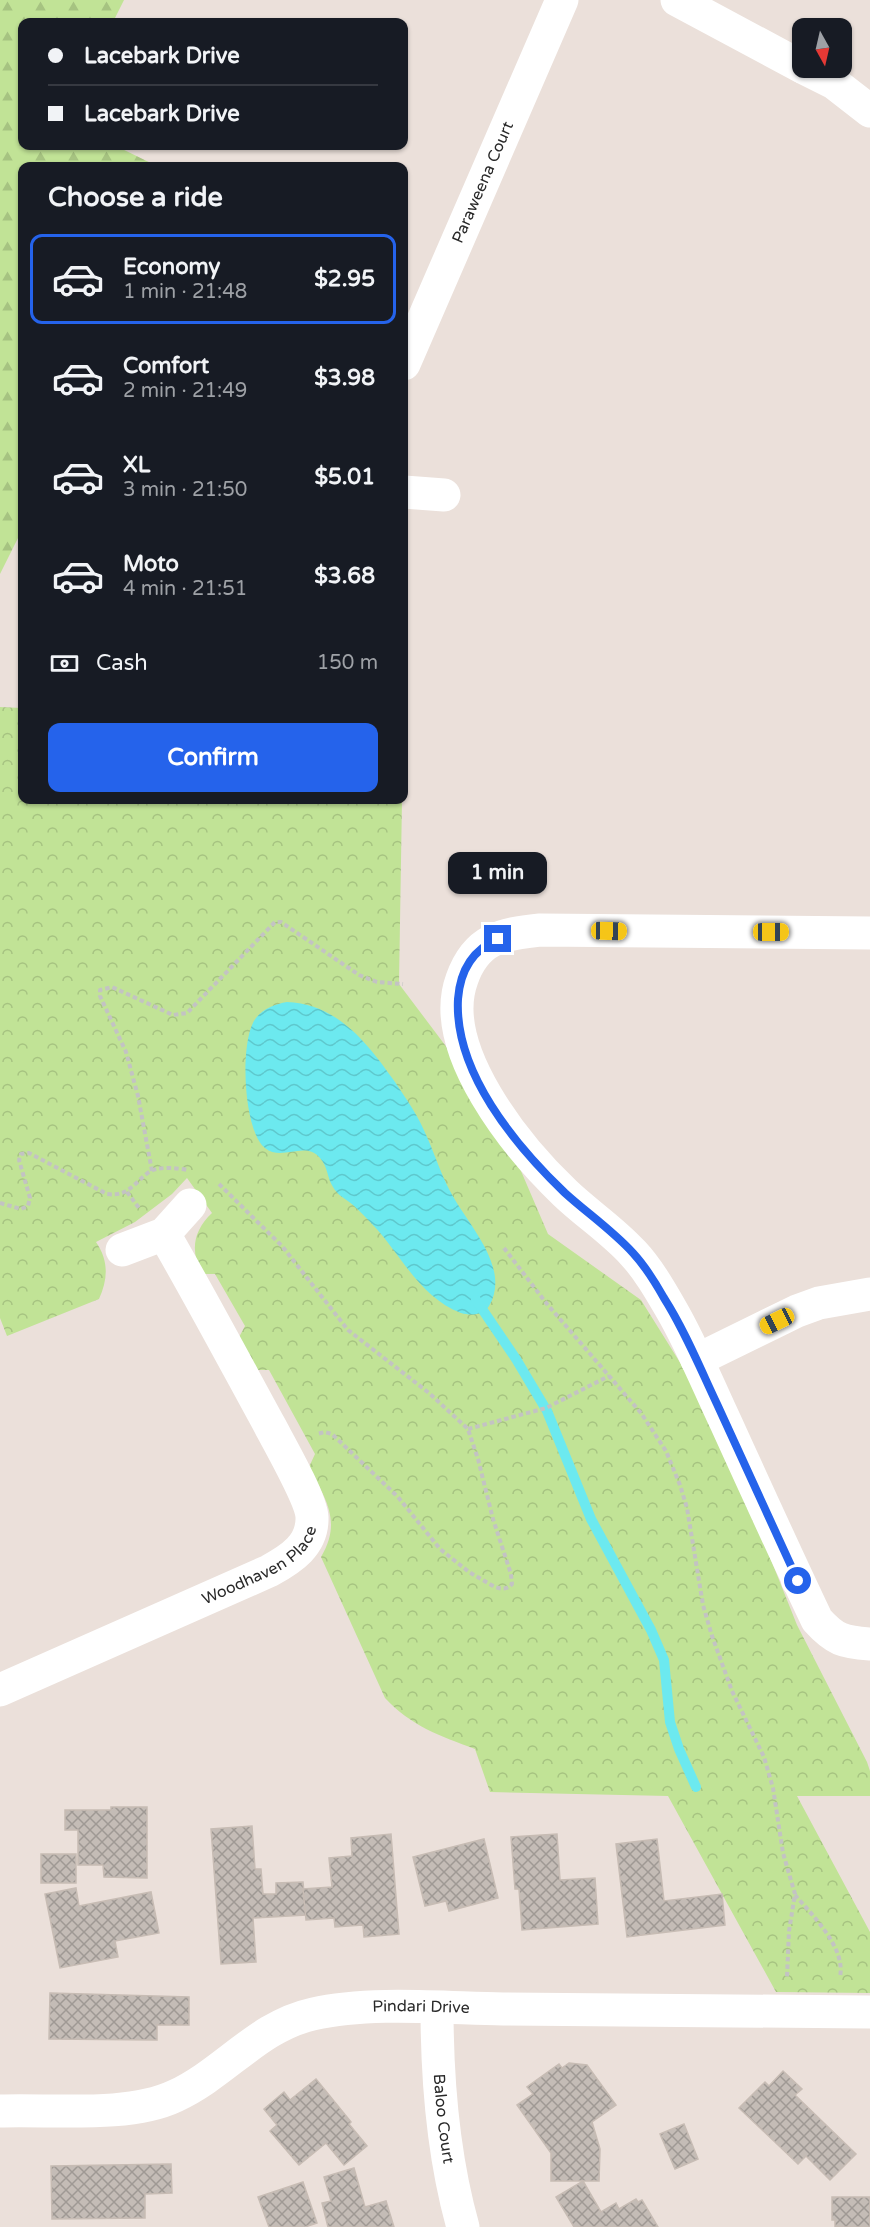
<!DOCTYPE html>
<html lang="en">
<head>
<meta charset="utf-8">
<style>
  :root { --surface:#171b24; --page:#20242c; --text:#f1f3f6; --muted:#9ea1a6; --line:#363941; --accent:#2563eb }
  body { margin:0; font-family:"Varela Round",sans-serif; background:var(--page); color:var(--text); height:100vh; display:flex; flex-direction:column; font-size:22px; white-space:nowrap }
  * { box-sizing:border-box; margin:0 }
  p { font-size:20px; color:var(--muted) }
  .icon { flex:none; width:33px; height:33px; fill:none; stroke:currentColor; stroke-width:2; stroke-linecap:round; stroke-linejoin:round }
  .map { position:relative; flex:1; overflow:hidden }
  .drawer { position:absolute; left:18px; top:162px; width:390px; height:642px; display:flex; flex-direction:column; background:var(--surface); border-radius:12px; box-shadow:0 2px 4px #0004 }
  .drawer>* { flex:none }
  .banner { position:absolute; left:18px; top:18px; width:390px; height:132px; border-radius:12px; box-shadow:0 2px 4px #0004; display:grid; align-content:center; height:132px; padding:0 30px; background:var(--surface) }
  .needle { width:39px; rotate:172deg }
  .controls { position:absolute; left:792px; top:18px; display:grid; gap:12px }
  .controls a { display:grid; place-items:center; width:60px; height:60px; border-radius:12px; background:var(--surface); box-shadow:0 2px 4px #0004; font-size:30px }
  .end { position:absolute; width:27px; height:27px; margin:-14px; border:8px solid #2563eb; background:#fff; box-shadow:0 0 0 3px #fff }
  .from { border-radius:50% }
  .bubble { position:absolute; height:42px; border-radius:12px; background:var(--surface); box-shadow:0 2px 4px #0004; font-size:20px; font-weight:700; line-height:42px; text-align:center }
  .car { position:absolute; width:18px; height:36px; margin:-18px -9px; border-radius:8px; box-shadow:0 0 4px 2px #0007; background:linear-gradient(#f5c518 24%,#345 0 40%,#f5c518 0 76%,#345 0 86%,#f5c518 0) }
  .banner b { display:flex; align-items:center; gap:21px; height:57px; font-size:22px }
  .banner b+b { border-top:2px solid var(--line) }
  .banner i { width:15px; height:15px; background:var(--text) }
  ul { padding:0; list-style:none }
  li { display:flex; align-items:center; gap:18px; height:90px; margin:0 12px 9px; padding:0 18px; border:3px solid transparent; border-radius:12px }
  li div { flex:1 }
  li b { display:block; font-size:22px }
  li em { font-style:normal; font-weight:700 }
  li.current { border-color:var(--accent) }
  li>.icon { width:54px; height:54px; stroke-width:1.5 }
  h2 { padding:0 30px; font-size:27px; line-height:72px }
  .pay { display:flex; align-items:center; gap:15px; height:66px; padding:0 30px; font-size:22px }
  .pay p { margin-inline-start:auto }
  .primary-button { display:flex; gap:12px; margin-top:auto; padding:12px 30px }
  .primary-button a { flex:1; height:69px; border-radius:12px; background:var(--accent); color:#fff; font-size:24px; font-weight:700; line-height:69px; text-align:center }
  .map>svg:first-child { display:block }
  .forest { fill:url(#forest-firs) }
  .park { fill:url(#park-crowns) }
  .water { fill:url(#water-waves) }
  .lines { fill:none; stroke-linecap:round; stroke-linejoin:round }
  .stream { stroke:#6ce9ef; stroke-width:10 }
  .building { fill:url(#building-cross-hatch); stroke:#c7bcb4; stroke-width:1.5 }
  .path { stroke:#c3c3c3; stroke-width:4; stroke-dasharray:4.5 3; stroke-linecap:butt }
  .street { stroke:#fff; stroke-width:33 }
  .route { stroke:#2563eb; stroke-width:8 }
  .labels { text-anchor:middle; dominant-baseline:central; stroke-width:4.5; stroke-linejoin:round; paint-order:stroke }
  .street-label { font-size:16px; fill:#292929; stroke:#fff }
</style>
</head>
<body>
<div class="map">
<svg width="870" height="2227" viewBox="0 0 870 2227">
  <defs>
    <pattern id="forest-firs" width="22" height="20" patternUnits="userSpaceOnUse" patternTransform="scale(1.5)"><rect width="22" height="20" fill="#c1e396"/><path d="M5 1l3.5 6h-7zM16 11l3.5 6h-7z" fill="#a6c381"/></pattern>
    <pattern id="park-crowns" width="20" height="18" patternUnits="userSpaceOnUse" patternTransform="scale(1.5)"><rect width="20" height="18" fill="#c1e396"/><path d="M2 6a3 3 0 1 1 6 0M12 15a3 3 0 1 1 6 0" fill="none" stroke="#a6c381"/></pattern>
    <pattern id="water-waves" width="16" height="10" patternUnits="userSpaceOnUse" patternTransform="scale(1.5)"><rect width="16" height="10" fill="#6ce9ef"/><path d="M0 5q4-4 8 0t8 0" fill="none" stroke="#5ec8cd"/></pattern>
    <pattern id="building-cross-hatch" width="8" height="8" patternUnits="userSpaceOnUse" patternTransform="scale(1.5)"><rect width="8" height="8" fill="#c4bcb6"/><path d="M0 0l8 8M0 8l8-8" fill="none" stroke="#9f9994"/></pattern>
  </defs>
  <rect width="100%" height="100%" fill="#ebe0da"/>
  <path class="forest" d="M0 0H124L113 22H22V146H116L157 166H22V530L0 574Z"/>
  <path class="park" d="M0 707 22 708V800H402L399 984 448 1049 518 1164 548 1234 641 1300 714 1417 797 1625 867 1762 870 1771V1796H797L870 1932V1993L776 1992 668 1796 490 1792 475 1749C440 1736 411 1726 385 1698L321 1557C342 1521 326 1500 309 1467L315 1454 269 1370H255L238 1339 245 1326 215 1274H202C190 1251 193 1231 212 1213L187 1178 172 1194 135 1222 96 1242C109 1261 108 1279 99 1299L7 1336 0 1318Z"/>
  <path class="water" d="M287 1002C338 1004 368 1044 395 1082 407 1100 419 1117 427 1137 435 1155 441 1174 450 1191 466 1223 512 1267 489 1306 484 1315 471 1316 461 1313 419 1297 401 1254 372 1224 366 1218 360 1211 353 1205 346 1199 337 1195 333 1187 327 1178 328 1167 320 1158 305 1140 282 1162 265 1148 243 1131 239 1039 256 1018 264 1008 276 1004 287 1002Z"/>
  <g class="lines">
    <path class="stream" d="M476 1300 516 1359 547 1411 591 1519 651 1630 664 1660 670 1722 679 1749 696 1787"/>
  </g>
  <g class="building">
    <path d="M111 1807H147V1878L104 1877 103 1865H78V1830H65V1810H111Z"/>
    <path d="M252 1826 255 1869H261L263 1894H276V1883L303 1882 306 1915 253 1918 256 1962 221 1964 211 1829Z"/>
    <path d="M391 1834 399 1934 364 1937 363 1925 335 1927 334 1918 306 1920 303 1889 332 1887 329 1858 352 1856 351 1838Z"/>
    <path d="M557 1834 560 1880 595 1878 598 1924 522 1930 519 1889H515L511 1837Z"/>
    <path d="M484 1839 498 1898 449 1911 446 1901 425 1906 413 1857Z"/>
    <path d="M657 1839 664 1901 722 1894 725 1925 627 1937 616 1844Z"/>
    <rect x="41" y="1854" width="35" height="29"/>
    <path d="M76 1888 79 1906 151 1892 159 1933 115 1941 118 1957 60 1968 45 1894Z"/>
    <path d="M50 1993 189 1997V2025H157V2040L49 2039Z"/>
    <path d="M569 2063 587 2065 616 2105 592 2122 600 2149 599 2181H551V2153L517 2105 533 2094 527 2087 559 2064 562 2068Z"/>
    <path d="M783 2071 802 2089 795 2095 856 2154 830 2180 806 2156 798 2164 739 2108 765 2082 769 2086Z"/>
    <path d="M316 2079 351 2122 349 2124 367 2146 344 2165 326 2143 299 2165 270 2131 277 2125 264 2109 284 2092 290 2100Z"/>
    <path d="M684 2124 698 2159 675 2169 660 2134Z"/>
    <path d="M171 2164 172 2193 145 2194V2218L52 2219 51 2166Z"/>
    <path d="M354 2168 365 2207 386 2201 394 2227H328L322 2203 331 2201 324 2177Z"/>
    <path d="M583 2181 601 2212 616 2203 619 2209 636 2199 638 2202 642 2200 658 2227H574L556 2197Z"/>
    <path d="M303 2182 317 2223 305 2227H269L258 2197Z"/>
    <path d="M832 2197H870V2227H835V2220H832Z"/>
  </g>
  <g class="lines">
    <g class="path">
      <path d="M152 1171 138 1096 126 1052 100 996V990L112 987 173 1015 187 1013 275 922H281L359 975 377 982 403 984"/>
      <path d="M219 1184 282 1246 348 1330 429 1393 468 1429 478 1459 493 1519 511 1574 512 1584C507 1590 501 1589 495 1587L469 1572 440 1549 398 1497 332 1434 325 1432 317 1434"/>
      <path d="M127 1192 139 1208"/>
      <path d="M0 1203 21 1209 28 1206 30 1198 19 1160 21 1154 29 1153 107 1194C128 1197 134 1183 149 1172 158 1166 177 1168 188 1170"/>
      <path d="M504 1248 547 1304 641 1413 666 1451 680 1485 687 1508 703 1605 712 1636 732 1691 764 1757 773 1788 783 1853 795 1894 789 1931 787 1977"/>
      <path d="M468 1429 546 1408 609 1376"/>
      <path d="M795 1895C813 1916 846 1948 840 1977"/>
    </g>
    <g class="street">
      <path d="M677 0 802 67"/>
      <path d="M804 68 834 83 870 111"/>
      <path id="s1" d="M404 364 562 0"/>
      <path d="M404 492 444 495"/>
      <path d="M870 933 540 930C501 934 476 939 462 979 436 1049 518 1148 565 1193 587 1214 612 1230 633 1253 648 1269 660 1290 671 1309 692 1345 708 1385 726 1423 756 1489 786 1555 817 1620 835 1640 843 1642 870 1644"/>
      <path d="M122 1250 164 1234 190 1205"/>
      <path d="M697 1360 797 1311 819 1303 870 1294"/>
      <path id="s2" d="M0 1690 269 1571C291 1559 313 1545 312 1517 311 1499 280 1445 270 1426 235 1362 201 1298 164 1234"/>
      <path id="s3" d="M437 2008C437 2082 443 2156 463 2227"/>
      <path id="s4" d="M0 2111C51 2109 129 2118 175 2096 225 2073 258 2026 313 2014 370 2001 444 2008 503 2009 626 2010 748 2011 870 2012"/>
    </g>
  </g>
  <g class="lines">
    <path class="route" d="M498 939C472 950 460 972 458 999 454 1072 515 1145 565 1193 587 1213 612 1230 633 1253 645 1266 655 1282 664 1298 685 1331 700 1368 717 1404 744 1463 771 1522 798 1581"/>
  </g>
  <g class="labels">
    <g class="street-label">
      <text stroke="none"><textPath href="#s1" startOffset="198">Paraweena Court</textPath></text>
      <text stroke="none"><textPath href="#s2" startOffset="290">Woodhaven Place</textPath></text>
      <text stroke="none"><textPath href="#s4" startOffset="447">Pindari Drive</textPath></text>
      <text stroke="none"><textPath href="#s3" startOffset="111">Baloo Court</textPath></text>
    </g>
  </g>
</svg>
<div class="controls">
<a><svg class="needle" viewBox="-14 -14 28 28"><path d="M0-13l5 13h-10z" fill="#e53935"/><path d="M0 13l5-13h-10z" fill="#9ea1a6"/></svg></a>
</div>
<i class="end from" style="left:798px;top:1581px"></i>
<i class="end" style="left:498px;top:939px"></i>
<div class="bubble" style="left:448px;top:852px;width:99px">1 min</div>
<i class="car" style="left:609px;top:931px;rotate:91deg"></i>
<i class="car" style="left:771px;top:932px;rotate:90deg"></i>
<i class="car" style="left:777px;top:1321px;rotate:244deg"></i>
<div class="banner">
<b><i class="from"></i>Lacebark Drive</b>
<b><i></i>Lacebark Drive</b>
</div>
<section class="drawer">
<h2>Choose a ride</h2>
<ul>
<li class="current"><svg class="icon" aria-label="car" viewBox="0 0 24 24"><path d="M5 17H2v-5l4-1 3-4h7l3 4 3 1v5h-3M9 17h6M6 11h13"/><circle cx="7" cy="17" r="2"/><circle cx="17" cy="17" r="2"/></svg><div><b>Economy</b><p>1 min · 21:48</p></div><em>$2.95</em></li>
<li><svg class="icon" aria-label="car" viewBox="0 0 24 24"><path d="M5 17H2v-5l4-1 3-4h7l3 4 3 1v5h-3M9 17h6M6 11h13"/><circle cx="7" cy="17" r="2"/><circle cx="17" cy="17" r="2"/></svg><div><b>Comfort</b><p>2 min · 21:49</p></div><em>$3.98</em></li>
<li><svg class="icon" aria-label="car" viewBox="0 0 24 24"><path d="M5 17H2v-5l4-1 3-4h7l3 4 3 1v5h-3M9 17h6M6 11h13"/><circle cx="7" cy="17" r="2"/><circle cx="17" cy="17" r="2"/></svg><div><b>XL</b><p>3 min · 21:50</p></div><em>$5.01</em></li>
<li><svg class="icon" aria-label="car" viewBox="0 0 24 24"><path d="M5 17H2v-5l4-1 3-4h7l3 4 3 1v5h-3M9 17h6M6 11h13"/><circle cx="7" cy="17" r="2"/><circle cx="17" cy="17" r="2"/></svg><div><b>Moto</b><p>4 min · 21:51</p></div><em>$3.68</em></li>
</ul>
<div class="pay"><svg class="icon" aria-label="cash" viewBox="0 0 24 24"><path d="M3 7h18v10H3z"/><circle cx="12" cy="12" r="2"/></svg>Cash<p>150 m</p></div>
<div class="primary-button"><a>Confirm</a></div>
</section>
</div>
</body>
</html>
